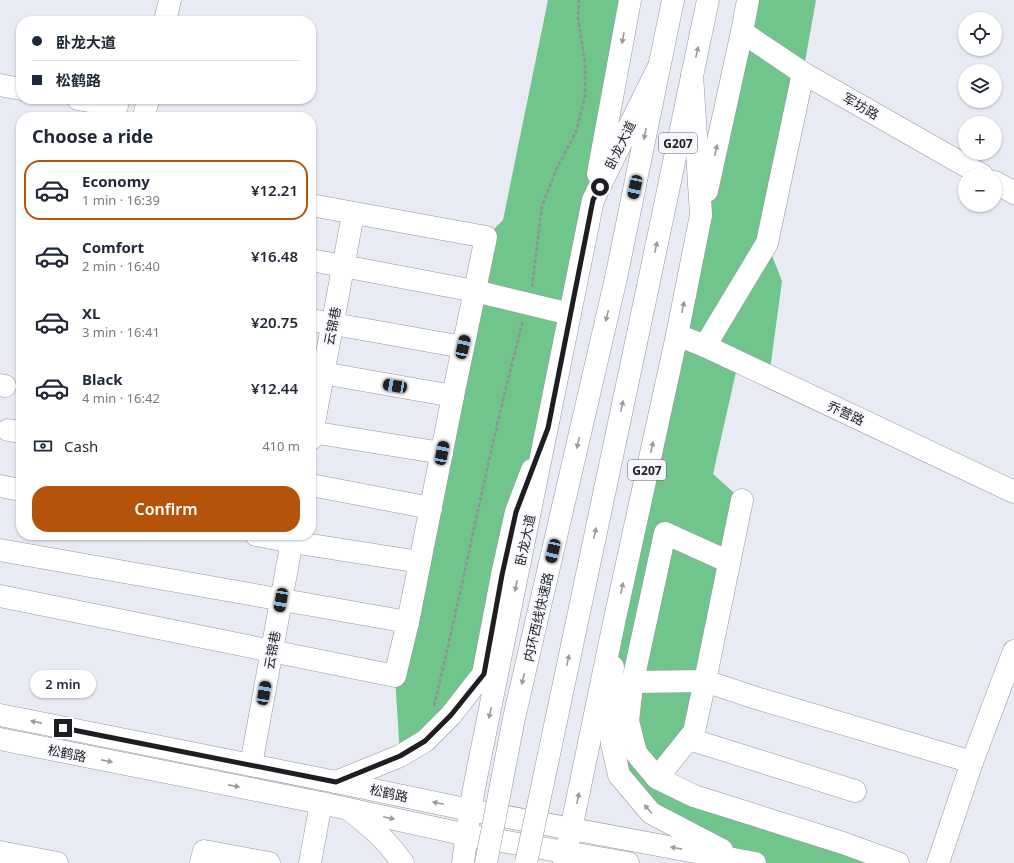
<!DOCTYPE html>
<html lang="en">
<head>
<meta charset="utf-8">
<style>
  :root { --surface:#fff; --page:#f6f6f7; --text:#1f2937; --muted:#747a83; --line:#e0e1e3; --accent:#b45309 }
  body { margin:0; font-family:"Noto Sans","Noto Sans SC",sans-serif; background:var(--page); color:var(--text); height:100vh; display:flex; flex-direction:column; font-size:15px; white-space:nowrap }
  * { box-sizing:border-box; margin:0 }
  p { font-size:13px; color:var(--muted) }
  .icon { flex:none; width:22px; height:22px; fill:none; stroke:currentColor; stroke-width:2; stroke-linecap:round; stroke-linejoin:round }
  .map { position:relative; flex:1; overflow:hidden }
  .panel { position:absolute; left:16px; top:112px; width:300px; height:428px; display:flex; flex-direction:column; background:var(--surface); border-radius:16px; box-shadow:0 1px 3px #0004 }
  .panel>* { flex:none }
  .top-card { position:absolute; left:16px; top:16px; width:300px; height:88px; border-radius:16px; box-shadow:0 1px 3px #0004; display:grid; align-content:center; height:88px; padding:0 16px; background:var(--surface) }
  .controls { position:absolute; left:958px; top:12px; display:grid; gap:8px }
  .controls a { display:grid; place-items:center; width:44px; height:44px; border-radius:50%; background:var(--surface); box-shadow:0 1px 3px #0004; font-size:20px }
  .end { position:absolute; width:18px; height:18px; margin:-9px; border:5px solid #1d1e22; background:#fff; box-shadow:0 0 0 2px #fff }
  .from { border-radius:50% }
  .bubble { position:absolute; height:28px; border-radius:14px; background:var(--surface); box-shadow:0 1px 3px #0004; font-size:13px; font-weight:600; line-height:28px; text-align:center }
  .car { position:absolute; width:12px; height:24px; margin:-12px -6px; border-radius:5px; box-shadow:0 0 3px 1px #0007; background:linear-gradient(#222 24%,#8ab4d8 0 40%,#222 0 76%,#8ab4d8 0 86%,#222 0) }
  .top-card b { display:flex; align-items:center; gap:14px; height:38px; font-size:15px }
  .top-card b+b { border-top:1px solid var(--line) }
  .top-card i { width:10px; height:10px; background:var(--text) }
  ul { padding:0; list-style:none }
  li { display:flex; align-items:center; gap:12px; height:60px; margin:0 8px 6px; padding:0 8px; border:2px solid transparent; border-radius:16px }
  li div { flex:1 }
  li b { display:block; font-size:15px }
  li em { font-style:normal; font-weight:600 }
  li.active { border-color:var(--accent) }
  li>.icon { width:36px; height:36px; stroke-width:1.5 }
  h2 { padding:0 16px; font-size:18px; line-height:48px }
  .pay { display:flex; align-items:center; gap:10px; height:44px; padding:0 16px; font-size:15px }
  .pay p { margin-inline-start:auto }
  .button { display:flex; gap:8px; margin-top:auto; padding:8px 16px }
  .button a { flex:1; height:46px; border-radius:16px; background:var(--accent); color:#fff; font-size:16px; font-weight:600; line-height:46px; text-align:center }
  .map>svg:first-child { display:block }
  .forest { fill:#6fc58b }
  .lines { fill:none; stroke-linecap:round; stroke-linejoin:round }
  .minor-casing { stroke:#94969f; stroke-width:23 }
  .major-casing { stroke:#94969f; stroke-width:23 }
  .highway-casing { stroke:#94969f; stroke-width:23 }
  .path { stroke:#909199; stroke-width:2.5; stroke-dasharray:4 2; stroke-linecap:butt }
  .minor { stroke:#fff; stroke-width:22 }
  .major { stroke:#fff; stroke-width:22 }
  .highway { stroke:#fff; stroke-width:22 }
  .highway-bridge-casing { stroke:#94969f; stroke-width:23; stroke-linecap:butt }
  .highway-bridge { stroke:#fff; stroke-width:22 }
  .oneway { fill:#999a9c }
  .route { stroke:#1d1e22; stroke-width:5 }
  .labels { text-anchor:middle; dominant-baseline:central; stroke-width:4; stroke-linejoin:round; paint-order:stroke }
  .shield { fill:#f6f8fe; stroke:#5e5f64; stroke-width:1 }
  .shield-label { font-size:12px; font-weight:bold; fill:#1d1e22 }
  .street-label { font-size:13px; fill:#1d1e22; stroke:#f6f8fe }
</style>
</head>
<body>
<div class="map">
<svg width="1014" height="863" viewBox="0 0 1014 863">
  <rect width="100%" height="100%" fill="#e8eaf4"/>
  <g class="forest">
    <path d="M548 0H630L483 674 400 756 395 676 486 237 503 220Z"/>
    <path d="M748 0H816L803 73 767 243 782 281 769 377 738 363 713 474 742 500 694 732 669 784 898 863H755L651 813 612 744 610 695Z"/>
  </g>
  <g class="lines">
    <g class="minor-casing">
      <g id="minor">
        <path d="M165 21 170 0"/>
        <path d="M742 32 803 73 982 175"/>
        <path d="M0 85 21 89"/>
        <path d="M78 99 117 106"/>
        <path d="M144 117 148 99"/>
        <path d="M995 182 1014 193"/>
        <path d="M311 260 475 291 570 314"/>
        <path d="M311 320 463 347"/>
        <path d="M677 335 705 346 1014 492"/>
        <path d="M705 346 767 243 803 73"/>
        <path d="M311 371 453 396"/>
        <path d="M0 385 5 386"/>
        <path d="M8 430 21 432"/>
        <path d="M311 432 442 453"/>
        <path d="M311 439 353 214"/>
        <path d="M311 485 431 508"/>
        <path d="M0 486 21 490"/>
        <path d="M742 500 705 681 756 698 972 762 938 863"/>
        <path d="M256 535 292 542 420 562"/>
        <path d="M0 550 408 622 453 396 486 237 311 205"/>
        <path d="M0 596 395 676 408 622"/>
        <path d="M633 682 705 681 694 732 657 778 694 796 843 843 898 863"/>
        <path d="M689 739 855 791"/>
        <path d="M972 762 1014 651"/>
        <path d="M251 765 293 535"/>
        <path d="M657 778 636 753 628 721 632 685 665 533 729 562"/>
        <path d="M0 852 57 863"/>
        <path d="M201 863 204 851 269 863"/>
        <path d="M310 863 321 803"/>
      </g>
    </g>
    <g class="major-casing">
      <g id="major">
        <path d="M613 667 610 695 612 744 619 775 651 813 722 850"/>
        <path d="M0 715 336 782 470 810 755 863"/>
        <path d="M0 739 321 803 467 835 628 863"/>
        <path d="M336 782 400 756 425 741 451 715 483 674 502 575 516 512 532 470"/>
        <path d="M352 812C374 829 387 841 403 863"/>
      </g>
    </g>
    <g class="highway-casing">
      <g id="highway">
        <path d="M598 174 630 0"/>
        <path d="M707 191 742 32 748 0"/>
        <path d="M616 278 673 0"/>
        <path d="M648 286 708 0"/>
        <path d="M463 863 470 810 477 773 593 200 659 66"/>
        <path d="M564 863 615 618 677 335 701 215 692 74"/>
      </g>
    </g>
    <g class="path">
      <path d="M532 287 542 206 556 170 576 132 585 97V65L578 17 579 0"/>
      <path d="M434 706C465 578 489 448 523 321"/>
    </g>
    <use href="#minor" class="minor"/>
    <use href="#major" class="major"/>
    <use href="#highway" class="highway"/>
    <g class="highway-bridge-casing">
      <g id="highway-bridge">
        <path d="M486 863 514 718 616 278"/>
        <path d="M526 863 648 286"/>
      </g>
    </g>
    <use href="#highway-bridge" class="highway-bridge"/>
  </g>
  <defs><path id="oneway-solid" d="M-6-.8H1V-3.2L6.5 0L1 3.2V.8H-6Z"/></defs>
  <g class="oneway">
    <use href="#oneway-solid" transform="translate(623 38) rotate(100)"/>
    <use href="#oneway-solid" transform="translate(697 52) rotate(-78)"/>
    <use href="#oneway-solid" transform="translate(645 134) rotate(101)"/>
    <use href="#oneway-solid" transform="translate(716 150) rotate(-77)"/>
    <use href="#oneway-solid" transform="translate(656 247) rotate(-78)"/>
    <use href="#oneway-solid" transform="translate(683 307) rotate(-78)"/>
    <use href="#oneway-solid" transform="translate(607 316) rotate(103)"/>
    <use href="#oneway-solid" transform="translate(622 406) rotate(-78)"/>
    <use href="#oneway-solid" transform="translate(578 443) rotate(103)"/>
    <use href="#oneway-solid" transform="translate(652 447) rotate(-78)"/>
    <use href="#oneway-solid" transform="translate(595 533) rotate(-78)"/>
    <use href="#oneway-solid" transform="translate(516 586) rotate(102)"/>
    <use href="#oneway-solid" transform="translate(622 588) rotate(-78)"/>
    <use href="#oneway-solid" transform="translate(568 660) rotate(-78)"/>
    <use href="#oneway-solid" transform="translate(523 679) rotate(103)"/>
    <use href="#oneway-solid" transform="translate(490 713) rotate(102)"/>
    <use href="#oneway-solid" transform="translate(36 722) rotate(-169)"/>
    <use href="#oneway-solid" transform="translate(107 761) rotate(11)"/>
    <use href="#oneway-solid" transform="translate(234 786) rotate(11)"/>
    <use href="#oneway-solid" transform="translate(578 798) rotate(-78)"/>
    <use href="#oneway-solid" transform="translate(438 803) rotate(-168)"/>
    <use href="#oneway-solid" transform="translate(648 809) rotate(-132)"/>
    <use href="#oneway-solid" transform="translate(389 818) rotate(12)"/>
    <use href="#oneway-solid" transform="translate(676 848) rotate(-169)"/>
  </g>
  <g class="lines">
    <path class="route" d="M63 728 336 782 400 756 425 741 451 715 484 674 502 575 516 512 548 428 593 200 600 187"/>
  </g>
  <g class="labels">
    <g class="shield">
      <rect x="659" y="133" width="38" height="20" rx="3"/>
      <rect x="628" y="460" width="38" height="20" rx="3"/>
    </g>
    <g class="shield-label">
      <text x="678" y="143">G207</text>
      <text x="647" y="470">G207</text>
    </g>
    <g class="street-label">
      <text transform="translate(861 106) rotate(30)">军坊路</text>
      <text transform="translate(620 145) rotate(-64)">卧龙大道</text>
      <text transform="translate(332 326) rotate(-79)">云锦巷</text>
      <text transform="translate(846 413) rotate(25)">乔营路</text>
      <text transform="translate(525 540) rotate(-78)">卧龙大道</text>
      <text transform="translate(538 617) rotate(-77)">内环西线快速路</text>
      <text transform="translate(272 650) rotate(-80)">云锦巷</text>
      <text transform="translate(67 753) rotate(11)">松鹤路</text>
      <text transform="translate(389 793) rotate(12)">松鹤路</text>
    </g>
  </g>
</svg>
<div class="controls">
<a><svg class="icon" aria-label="locate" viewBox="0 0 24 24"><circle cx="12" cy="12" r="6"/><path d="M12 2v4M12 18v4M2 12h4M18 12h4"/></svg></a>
<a><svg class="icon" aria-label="layers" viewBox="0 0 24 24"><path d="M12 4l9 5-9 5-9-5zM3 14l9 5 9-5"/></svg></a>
<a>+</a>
<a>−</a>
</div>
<i class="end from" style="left:600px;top:187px"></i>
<i class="end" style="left:63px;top:728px"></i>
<div class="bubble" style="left:30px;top:670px;width:66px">2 min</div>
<i class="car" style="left:635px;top:187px;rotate:192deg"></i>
<i class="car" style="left:463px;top:347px;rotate:12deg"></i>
<i class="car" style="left:395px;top:386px;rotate:280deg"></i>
<i class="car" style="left:442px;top:453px;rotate:11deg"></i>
<i class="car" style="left:553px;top:551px;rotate:193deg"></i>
<i class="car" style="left:281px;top:600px;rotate:190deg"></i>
<i class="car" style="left:264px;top:693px;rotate:10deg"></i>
<div class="top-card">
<b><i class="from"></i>卧龙大道</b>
<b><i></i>松鹤路</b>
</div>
<section class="panel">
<h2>Choose a ride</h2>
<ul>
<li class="active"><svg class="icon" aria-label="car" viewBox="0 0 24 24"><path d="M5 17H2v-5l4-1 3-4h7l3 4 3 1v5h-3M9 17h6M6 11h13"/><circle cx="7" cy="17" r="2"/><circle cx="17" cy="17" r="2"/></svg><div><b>Economy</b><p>1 min · 16:39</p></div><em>¥12.21</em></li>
<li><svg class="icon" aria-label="car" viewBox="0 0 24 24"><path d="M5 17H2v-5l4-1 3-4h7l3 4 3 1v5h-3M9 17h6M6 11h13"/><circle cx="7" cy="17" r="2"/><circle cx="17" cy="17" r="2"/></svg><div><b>Comfort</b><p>2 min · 16:40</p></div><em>¥16.48</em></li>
<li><svg class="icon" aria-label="car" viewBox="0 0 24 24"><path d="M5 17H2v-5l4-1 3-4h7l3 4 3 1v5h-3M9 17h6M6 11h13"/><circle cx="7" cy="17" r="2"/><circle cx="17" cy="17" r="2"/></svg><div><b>XL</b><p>3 min · 16:41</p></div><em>¥20.75</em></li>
<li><svg class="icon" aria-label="car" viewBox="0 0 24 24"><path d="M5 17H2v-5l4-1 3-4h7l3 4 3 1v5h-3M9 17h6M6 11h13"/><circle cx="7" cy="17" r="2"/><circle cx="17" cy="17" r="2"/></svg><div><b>Black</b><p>4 min · 16:42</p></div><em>¥12.44</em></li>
</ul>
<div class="pay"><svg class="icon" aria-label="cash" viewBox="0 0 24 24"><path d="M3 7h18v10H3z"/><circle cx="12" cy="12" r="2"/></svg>Cash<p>410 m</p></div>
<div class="button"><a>Confirm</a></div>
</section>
</div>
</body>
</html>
